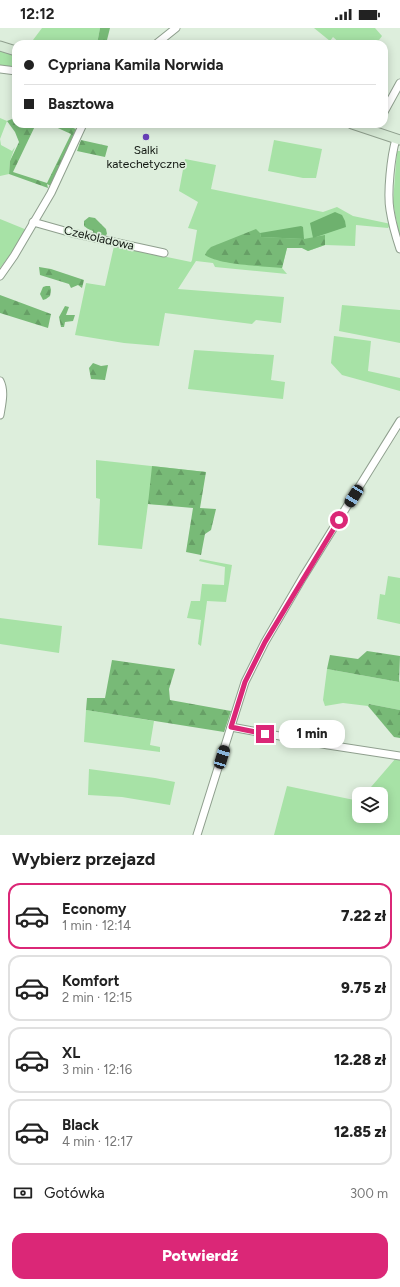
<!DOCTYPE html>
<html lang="pl">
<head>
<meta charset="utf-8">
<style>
  :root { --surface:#fff; --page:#f2f2f2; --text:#222; --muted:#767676; --line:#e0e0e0; --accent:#db2777 }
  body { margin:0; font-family:Figtree,sans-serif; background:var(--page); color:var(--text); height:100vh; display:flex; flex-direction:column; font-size:15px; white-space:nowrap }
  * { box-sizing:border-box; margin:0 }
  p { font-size:13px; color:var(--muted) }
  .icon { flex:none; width:22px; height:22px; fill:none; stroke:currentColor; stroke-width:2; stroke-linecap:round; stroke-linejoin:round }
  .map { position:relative; height:807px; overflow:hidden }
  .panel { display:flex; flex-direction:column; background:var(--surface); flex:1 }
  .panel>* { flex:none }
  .top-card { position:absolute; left:12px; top:12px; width:376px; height:88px; border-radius:12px; box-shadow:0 2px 10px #0003; display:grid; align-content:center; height:88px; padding:0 12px; background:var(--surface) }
  .tools { position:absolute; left:352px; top:759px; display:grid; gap:8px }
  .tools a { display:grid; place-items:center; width:36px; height:36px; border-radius:8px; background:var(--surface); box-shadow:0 2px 10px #0003; font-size:20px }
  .end { position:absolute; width:18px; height:18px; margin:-9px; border:5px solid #db2777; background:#fff; box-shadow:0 0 0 2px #fff }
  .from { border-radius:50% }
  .bubble { position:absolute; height:28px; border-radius:12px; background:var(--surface); box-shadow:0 2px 10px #0003; font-size:13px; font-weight:800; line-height:28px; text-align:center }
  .car { position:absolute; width:12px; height:24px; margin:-12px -6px; border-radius:5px; box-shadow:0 0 3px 1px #0007; background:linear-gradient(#222 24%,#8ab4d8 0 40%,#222 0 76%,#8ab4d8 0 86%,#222 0) }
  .top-card b { display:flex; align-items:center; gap:14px; height:38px; font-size:15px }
  .top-card b+b { border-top:1px solid var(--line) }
  .top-card i { width:10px; height:10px; background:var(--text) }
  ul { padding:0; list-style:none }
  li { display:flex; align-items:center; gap:12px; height:66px; margin:0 8px 6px; padding:0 4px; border:2px solid var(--line); border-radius:12px }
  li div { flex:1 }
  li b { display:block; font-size:15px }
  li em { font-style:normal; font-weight:800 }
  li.active { border-color:var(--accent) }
  li>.icon { width:36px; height:36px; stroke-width:1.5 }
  h2 { padding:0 12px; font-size:18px; line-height:48px }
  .pay { display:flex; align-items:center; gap:10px; height:44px; padding:0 12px; font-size:15px }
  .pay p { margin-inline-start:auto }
  .action { display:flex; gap:8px; margin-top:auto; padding:8px 12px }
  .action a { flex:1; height:46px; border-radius:12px; background:var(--accent); color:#fff; font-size:16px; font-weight:800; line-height:46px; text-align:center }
  .status { display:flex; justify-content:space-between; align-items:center; height:28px; padding:0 20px; background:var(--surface); direction:ltr }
  .status svg { height:11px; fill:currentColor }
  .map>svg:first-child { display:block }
  .grass { fill:#a7e2a6 }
  .forest { fill:url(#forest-firs) }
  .water { fill:#6eb16e }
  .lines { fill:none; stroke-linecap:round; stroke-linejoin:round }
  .street-casing { stroke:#8f9f8e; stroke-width:9 }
  .secondary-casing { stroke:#8f9f8e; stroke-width:11 }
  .street { stroke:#fff; stroke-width:7 }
  .secondary { stroke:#d6e9d5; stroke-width:9 }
  .route { stroke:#db2777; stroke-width:5 }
  .poi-dot { fill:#6840b8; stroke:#ddeedc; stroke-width:1.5 }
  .labels { text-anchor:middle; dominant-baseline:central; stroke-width:3.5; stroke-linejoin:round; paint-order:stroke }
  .poi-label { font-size:12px; fill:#111711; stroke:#ddeedc }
  .street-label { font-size:12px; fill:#111711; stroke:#ddeedc }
</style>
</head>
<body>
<div class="status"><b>12:12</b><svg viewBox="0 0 49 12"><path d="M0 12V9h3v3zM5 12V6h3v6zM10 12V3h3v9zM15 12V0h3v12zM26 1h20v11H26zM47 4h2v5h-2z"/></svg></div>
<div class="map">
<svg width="400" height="807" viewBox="0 0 400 807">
  <defs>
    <pattern id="forest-firs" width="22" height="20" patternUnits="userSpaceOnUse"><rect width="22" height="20" fill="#78ba77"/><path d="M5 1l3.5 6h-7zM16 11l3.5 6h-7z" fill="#679f66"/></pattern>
  </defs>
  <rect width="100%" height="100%" fill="#ddeedc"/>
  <g class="grass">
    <path d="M42 0H100L97 16H30Z"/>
    <path d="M314 0H375L382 8 376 16H341L333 9 330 13Z"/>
    <path d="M0 23 16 28V42L0 41Z"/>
    <path d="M0 90 7 93 0 111 1 117 12 123 15 119 10 133 9 146 0 148Z"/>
    <path d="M274 112 322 121 316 150H303L268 143Z"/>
    <path d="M397 123H400V212L393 174Z"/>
    <path d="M185 131 216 137 211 161 323 184 337 179 353 188 391 196 388 200 356 197 355 218 325 217 308 223 302 220H287L282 240 287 246 215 239 213 235 196 233 178 261 284 269 281 295 256 292 252 296 165 285 159 318 124 315 75 307 86 255 105 258 114 218 191 234 192 232 197 202 188 200 198 174 179 163Z"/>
    <path d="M0 191 27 202 16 219 0 240Z"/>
    <path d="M342 277 400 282V315L339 303Z"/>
    <path d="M334 308 371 313 368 343 400 350V363L342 347 331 335Z"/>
    <path d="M194 322 274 327 271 352 285 354 283 371 188 361Z"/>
    <path d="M96 432 206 444 193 479 148 476 142 521 98 517 100 471 96 470Z"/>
    <path d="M200 531 232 537 226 574 207 573 201 618 198 616 201 592 187 590 191 573H200L202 556 224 557 225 539 199 533Z"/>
    <path d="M388 548 400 550V596L377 591 380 566 385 567Z"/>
    <path d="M0 590 62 598 59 625 0 616Z"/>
    <path d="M327 641 399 654 400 651V682L369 676 368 678 343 675 325 678 323 672Z"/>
    <path d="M86 682 154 693 150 717 160 719V724L84 714Z"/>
    <path d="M396 730 400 731V807H274L287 758 359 773V788H381V766H365Z"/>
    <path d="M89 741 155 750 175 754 170 777 122 769 88 767Z"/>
  </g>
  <g class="forest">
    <path d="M100 0H110L106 16H97Z"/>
    <path d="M12 91 16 93V96H24L26 98 27 96H36L13 144 47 155 71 106 49 96H62L76 101 51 158 47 156 48 160 9 146 10 133 19 114 15 104 7 93Z"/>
    <path d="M81 112 108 118 105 129 77 123Z"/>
    <path d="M89 189 95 190 106 201 107 206 103 210 93 206V203L88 201 84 198V193Z"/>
    <path d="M256 201 260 205 261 209 304 211 325 207V217L308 223 302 220H287L282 240C263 238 219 237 205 227L207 223 211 219Z"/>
    <path d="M39 239 51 241 84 252 82 260 78 257 71 260 69 256 40 247Z"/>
    <path d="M46 258H50L51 262 50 268 46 271 43 272 40 266 43 259Z"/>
    <path d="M0 267 51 286 48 300 0 285Z"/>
    <path d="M65 278 69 279 66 287H75L73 293 65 294 64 299H61L59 289Z"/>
    <path d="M93 335 101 338 108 337 105 352 91 351 89 340Z"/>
    <path d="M152 438 206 444 200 480 216 481 211 502 205 506 201 527 186 524 193 480 148 476Z"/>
    <path d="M367 623 400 628 399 654 327 641 330 627 358 631Z"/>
    <path d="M112 632 175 641 169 661 170 672 231 683 224 704 86 682 87 670H105Z"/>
    <path d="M369 676 400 682V710L394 709 368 678Z"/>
  </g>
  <g class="water">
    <path d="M335 184 342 187 345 193 346 199 313 210 310 195Z"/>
    <path d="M301 198 303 199 304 211 261 209 260 205Z"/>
  </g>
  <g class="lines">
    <g class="street-casing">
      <g id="street">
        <path d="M156 16 176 0"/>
        <path d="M0 41 16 43"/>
        <path d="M384 84 400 55"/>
        <path d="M396 111C391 128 387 165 390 182 392 195 396 209 400 221"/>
        <path d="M33 194 72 205 164 225"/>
        <path d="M0 248 14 228 51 165 83 96"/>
        <path d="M0 353C5 363 2 375 0 387"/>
        <path d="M231 699 328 717 400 728"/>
        <path d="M197 807 245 654 265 614 303 549 400 393"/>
      </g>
    </g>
    <g class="secondary-casing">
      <g id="secondary">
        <path d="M0 18 16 23"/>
        <path d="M352 96 400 112"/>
      </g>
    </g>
    <use href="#street" class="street"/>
    <use href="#secondary" class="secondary"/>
  </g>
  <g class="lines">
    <path class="route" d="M265 706 231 699 245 654 265 614 339 492"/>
  </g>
  <circle class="poi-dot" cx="146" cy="109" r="4"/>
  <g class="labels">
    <g class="poi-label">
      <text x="146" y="122">Salki<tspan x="146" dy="14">katechetyczne</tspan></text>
    </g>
    <g class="street-label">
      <text transform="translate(99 210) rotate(13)">Czekoladowa</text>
    </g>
  </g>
</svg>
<div class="tools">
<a><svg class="icon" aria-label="layers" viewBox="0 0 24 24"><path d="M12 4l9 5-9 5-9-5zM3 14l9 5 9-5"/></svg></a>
</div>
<i class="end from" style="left:339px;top:492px"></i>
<i class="end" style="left:265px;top:706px"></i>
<div class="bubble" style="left:279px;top:692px;width:66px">1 min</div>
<i class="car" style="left:354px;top:468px;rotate:212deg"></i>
<i class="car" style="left:222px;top:729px;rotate:17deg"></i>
<div class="top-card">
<b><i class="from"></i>Cypriana Kamila Norwida</b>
<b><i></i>Basztowa</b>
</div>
</div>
<section class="panel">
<h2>Wybierz przejazd</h2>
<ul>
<li class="active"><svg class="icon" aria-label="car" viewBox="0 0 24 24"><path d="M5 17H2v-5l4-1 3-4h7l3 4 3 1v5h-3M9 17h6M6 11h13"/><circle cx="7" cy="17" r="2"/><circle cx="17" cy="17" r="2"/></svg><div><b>Economy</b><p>1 min · 12:14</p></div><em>7.22 zł</em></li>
<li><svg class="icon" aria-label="car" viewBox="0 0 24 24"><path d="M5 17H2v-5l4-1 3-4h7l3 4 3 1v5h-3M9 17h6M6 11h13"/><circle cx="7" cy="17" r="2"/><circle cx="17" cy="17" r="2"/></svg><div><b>Komfort</b><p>2 min · 12:15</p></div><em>9.75 zł</em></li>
<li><svg class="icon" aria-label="car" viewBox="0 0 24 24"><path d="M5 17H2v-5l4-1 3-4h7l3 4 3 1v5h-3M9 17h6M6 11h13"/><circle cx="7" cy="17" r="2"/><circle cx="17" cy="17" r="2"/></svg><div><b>XL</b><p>3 min · 12:16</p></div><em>12.28 zł</em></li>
<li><svg class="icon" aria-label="car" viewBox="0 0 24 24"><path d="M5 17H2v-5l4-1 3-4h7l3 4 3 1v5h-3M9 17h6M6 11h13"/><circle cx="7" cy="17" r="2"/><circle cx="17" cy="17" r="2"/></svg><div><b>Black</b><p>4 min · 12:17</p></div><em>12.85 zł</em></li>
</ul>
<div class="pay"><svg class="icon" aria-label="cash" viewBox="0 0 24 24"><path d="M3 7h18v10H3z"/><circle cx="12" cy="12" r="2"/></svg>Gotówka<p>300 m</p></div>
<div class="action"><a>Potwierdź</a></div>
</section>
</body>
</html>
